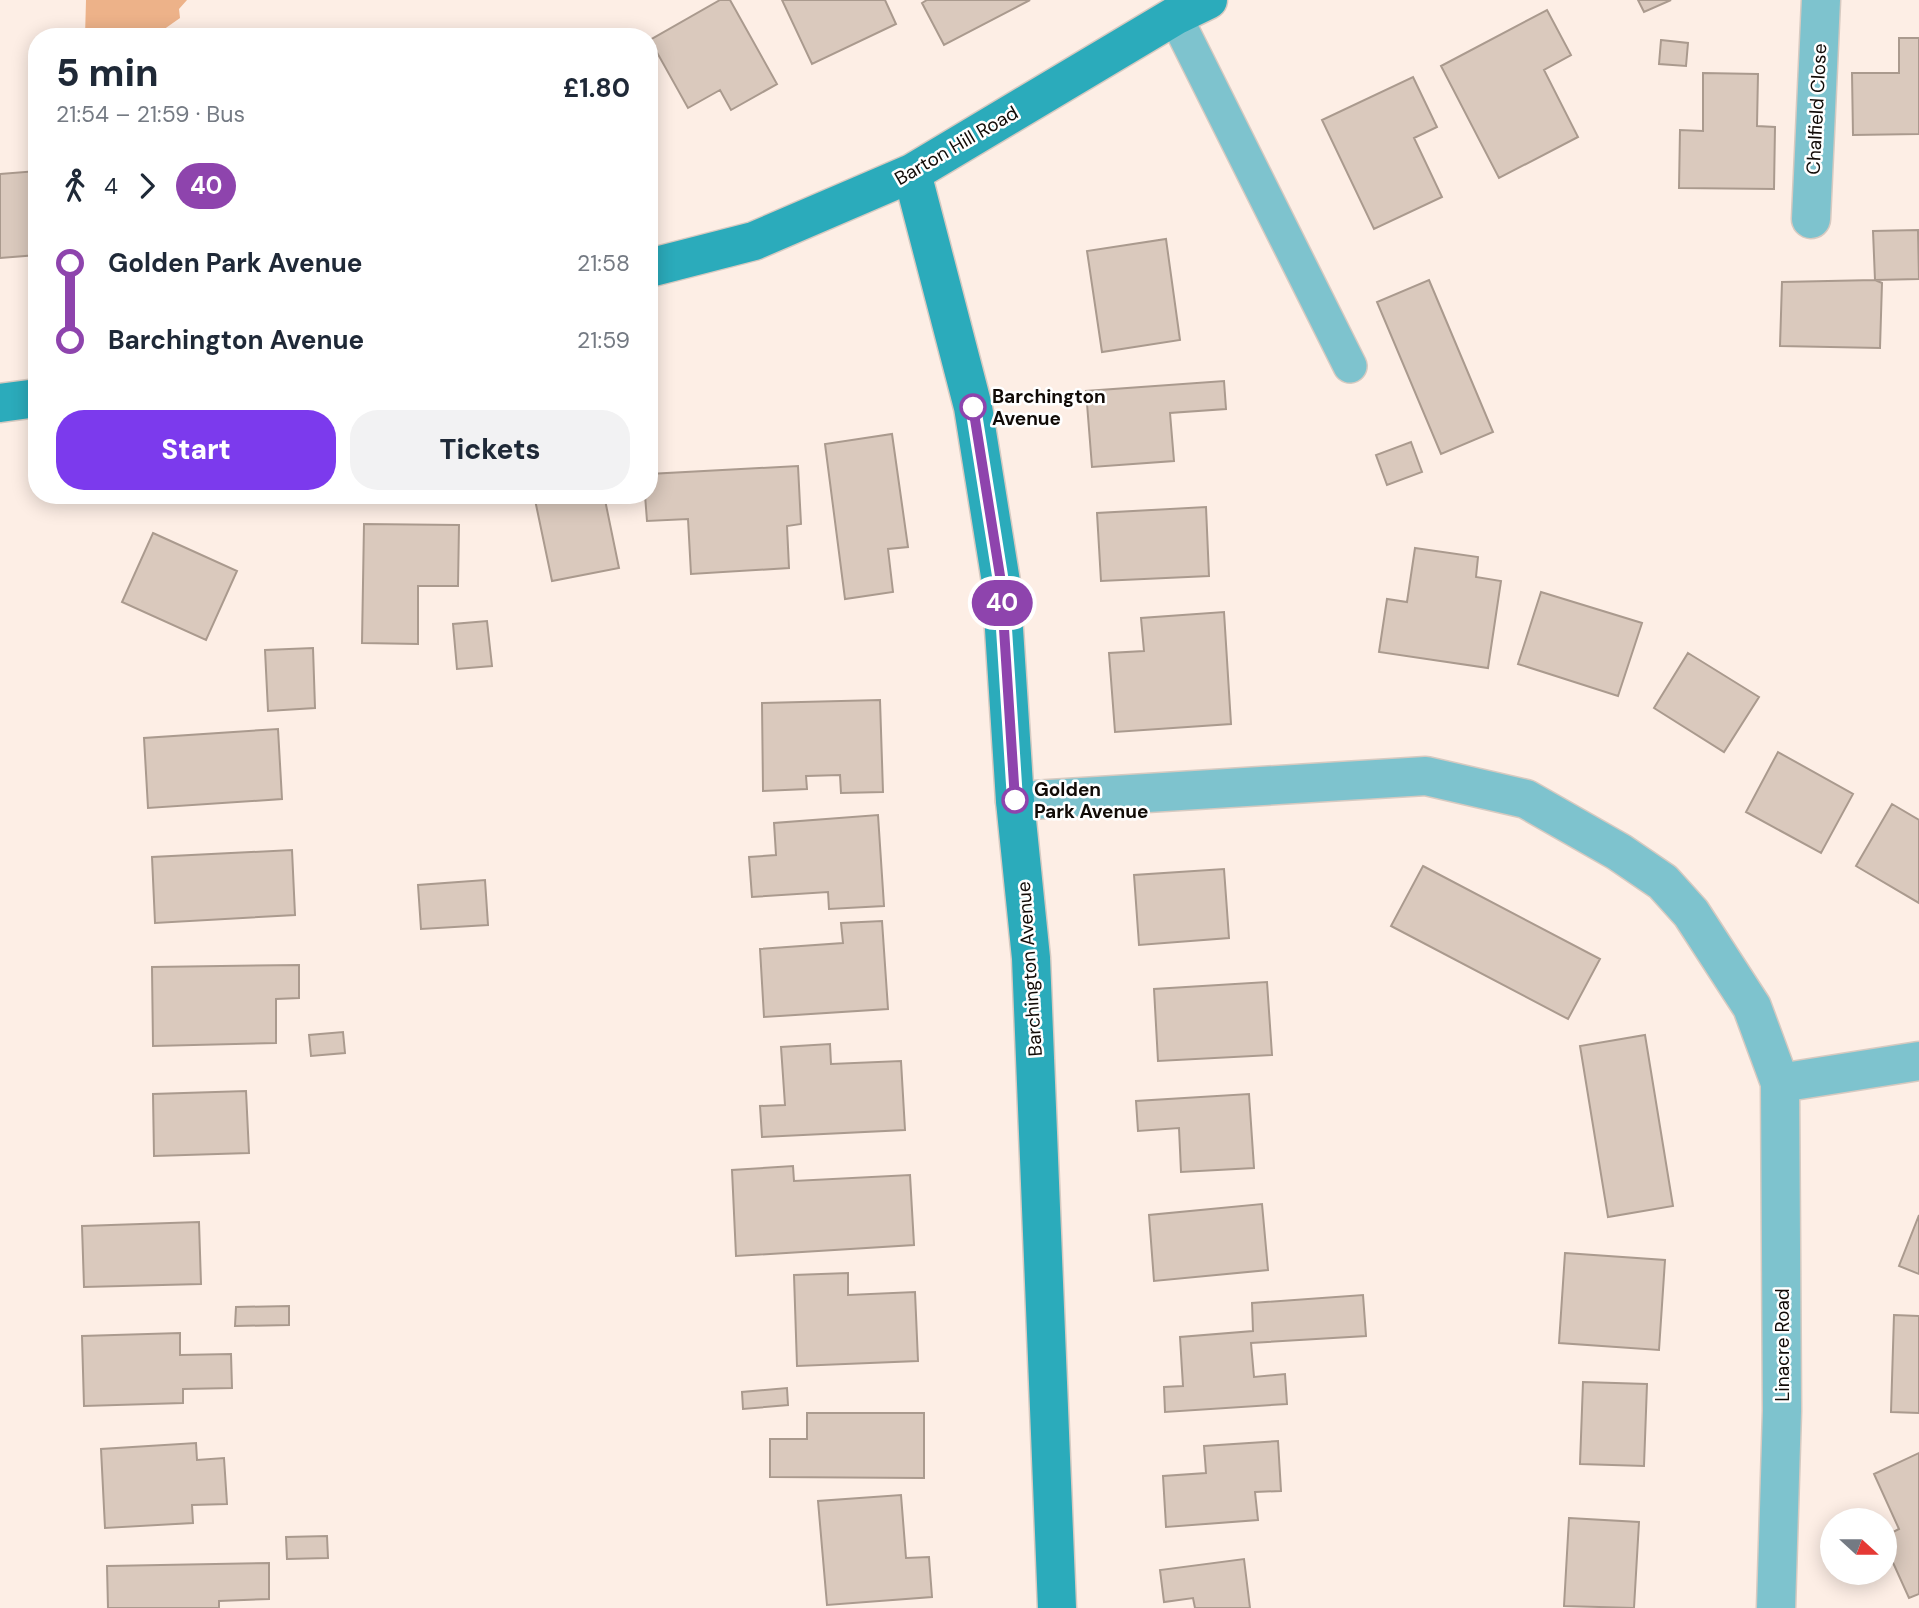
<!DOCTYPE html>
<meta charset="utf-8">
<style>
body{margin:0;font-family:"DM Sans",sans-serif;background:#f2f2f3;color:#1f2937;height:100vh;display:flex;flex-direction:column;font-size:26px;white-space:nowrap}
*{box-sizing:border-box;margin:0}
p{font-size:23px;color:#747a83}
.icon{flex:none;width:38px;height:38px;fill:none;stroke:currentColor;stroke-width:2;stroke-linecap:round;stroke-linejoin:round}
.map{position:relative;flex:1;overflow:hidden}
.sheet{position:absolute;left:28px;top:28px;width:630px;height:476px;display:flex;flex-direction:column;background:#fff;border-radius:28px;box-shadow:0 4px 18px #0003}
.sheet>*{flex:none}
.badge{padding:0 14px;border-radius:23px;font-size:24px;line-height:46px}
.needle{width:46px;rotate:111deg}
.buttons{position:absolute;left:1820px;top:1508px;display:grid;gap:14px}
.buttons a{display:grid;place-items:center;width:77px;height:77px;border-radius:50%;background:#fff;box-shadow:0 4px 18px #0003;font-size:35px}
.map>.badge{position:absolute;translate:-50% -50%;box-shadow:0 0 0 4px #fff}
.legs{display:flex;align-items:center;gap:10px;height:77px;padding:0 28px;font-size:23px}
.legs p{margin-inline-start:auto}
.overview{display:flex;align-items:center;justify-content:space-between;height:119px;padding:0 28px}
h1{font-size:38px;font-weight:800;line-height:52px}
.primary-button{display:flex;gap:14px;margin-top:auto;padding:14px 28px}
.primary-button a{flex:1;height:80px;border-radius:28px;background:#7c3aed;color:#fff;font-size:28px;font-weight:800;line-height:80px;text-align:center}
.primary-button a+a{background:#f2f2f3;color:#1f2937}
ul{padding:0 28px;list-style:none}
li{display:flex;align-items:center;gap:24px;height:77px;font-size:26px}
li i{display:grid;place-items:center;width:10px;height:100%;margin:0 9px;background:currentColor}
li i::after{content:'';width:18px;height:18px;margin:-9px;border:5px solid;border-radius:50%;background:#fff}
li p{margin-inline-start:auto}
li:first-child i{background:linear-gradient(#0000 50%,currentColor 0)}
li:last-child i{background:linear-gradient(currentColor 50%,#0000 0)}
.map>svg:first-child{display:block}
.green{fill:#edb289}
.building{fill:#dac9bd;stroke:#aa9a8e;stroke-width:2}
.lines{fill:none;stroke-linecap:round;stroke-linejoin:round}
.lane-casing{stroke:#d7cac1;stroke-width:36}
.street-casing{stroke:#d7cac1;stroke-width:41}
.secondary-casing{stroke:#d7cac1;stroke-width:41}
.lane{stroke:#7ec3ce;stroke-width:33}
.street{stroke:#7ec3ce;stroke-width:38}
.secondary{stroke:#2babbb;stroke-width:38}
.line-1-casing{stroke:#fff;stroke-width:16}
.line-1{stroke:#8e44ad;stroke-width:10}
.stop-1-dot{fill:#fff;stroke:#8e44ad;stroke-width:3.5}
.labels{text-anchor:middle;stroke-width:5;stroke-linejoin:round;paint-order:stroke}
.street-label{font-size:19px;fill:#110b07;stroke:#fff}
.stop-label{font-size:19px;font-weight:bold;fill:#110b07;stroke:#fff;text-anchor:start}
</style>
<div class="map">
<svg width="1919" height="1608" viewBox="0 0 1919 1608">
<rect width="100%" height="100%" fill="#fdeee5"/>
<path class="green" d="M 86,0 L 187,0 L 179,9 L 180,18 L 153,37 L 85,37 Z"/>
<path class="building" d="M 720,0 L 730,0 L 777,84 L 731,110 L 720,90 L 688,108 L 650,40 Z
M 782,0 L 885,0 L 896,24 L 812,64 Z
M 927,0 L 1030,0 L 944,45 L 922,3 Z
M 1638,0 L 1671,0 L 1644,12 Z
M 1547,10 L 1571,55 L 1544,70 L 1578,137 L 1499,178 L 1441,66 Z
M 1899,38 L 1919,38 L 1919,134 L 1853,135 L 1852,73 L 1899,73 Z
M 1661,40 L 1688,43 L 1686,66 L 1659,64 Z
M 1703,73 L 1758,74 L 1757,126 L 1775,127 L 1774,189 L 1679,188 L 1680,130 L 1703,131 Z
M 1413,77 L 1437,127 L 1414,138 L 1442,197 L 1374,229 L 1322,120 Z
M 37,171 L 37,255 L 0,258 L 0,174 Z
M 1918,230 L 1919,279 L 1875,280 L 1873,231 Z
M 1166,239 L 1180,340 L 1102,352 L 1087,251 Z
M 1429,280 L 1493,432 L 1441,454 L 1377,302 Z
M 1875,280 L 1882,283 L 1880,348 L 1780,346 L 1782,282 Z
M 1224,381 L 1226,409 L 1170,413 L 1174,461 L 1092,467 L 1086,391 Z
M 892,434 L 908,547 L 888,549 L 893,592 L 845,599 L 825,444 Z
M 1411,442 L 1422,472 L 1387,485 L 1376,455 Z
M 798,466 L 801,524 L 787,526 L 789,568 L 691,574 L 688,519 L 647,521 L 645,495 L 649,495 L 649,474 Z
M 534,495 L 604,495 L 619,568 L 552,581 Z
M 1206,507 L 1209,576 L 1101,581 L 1097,513 Z
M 364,524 L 459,525 L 458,586 L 418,586 L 418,644 L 362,643 Z
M 153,533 L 237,571 L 206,640 L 122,602 Z
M 1415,548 L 1478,557 L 1476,577 L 1501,581 L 1488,668 L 1379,652 L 1387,599 L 1407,602 Z
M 1541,592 L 1642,623 L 1618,696 L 1518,664 Z
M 1224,612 L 1231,724 L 1115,732 L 1109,653 L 1144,651 L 1141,618 Z
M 487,621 L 492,666 L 457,669 L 453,624 Z
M 313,648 L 315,708 L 268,711 L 265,650 Z
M 1688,653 L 1759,697 L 1724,752 L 1654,708 Z
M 880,700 L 883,792 L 841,793 L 840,775 L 806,776 L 807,789 L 763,791 L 762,703 Z
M 278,729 L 282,799 L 148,808 L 144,738 Z
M 1778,752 L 1853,794 L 1821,853 L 1746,812 Z
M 1892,804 L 1919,820 L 1919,903 L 1856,866 Z
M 878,815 L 884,906 L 829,909 L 828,892 L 752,897 L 749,857 L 776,855 L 774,823 Z
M 292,850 L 295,915 L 155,923 L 152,857 Z
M 1423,866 L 1600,959 L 1568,1019 L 1391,926 Z
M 1224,869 L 1229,938 L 1139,945 L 1134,875 Z
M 485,880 L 488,925 L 421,929 L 418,885 Z
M 882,921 L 888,1009 L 764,1017 L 760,949 L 843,943 L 841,923 Z
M 299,965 L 299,998 L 276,999 L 276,1043 L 153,1046 L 152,967 Z
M 1267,982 L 1272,1055 L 1158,1061 L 1154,989 Z
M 343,1032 L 345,1053 L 311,1056 L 309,1035 Z
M 1645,1035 L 1673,1206 L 1608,1217 L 1580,1046 Z
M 830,1044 L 831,1064 L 901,1061 L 905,1130 L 762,1137 L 760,1106 L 785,1105 L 781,1047 Z
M 246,1091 L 249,1153 L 154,1156 L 153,1094 Z
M 1249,1094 L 1254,1168 L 1181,1172 L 1179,1128 L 1138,1131 L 1136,1101 Z
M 793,1166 L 794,1181 L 910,1175 L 914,1245 L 736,1256 L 732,1170 Z
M 1262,1204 L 1268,1270 L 1154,1281 L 1149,1215 Z
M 1919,1215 L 1919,1274 L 1899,1266 Z
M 199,1222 L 201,1284 L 84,1287 L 82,1226 Z
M 1565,1253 L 1665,1260 L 1659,1350 L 1559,1343 Z
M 848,1273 L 848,1295 L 915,1292 L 918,1361 L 797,1366 L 794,1275 Z
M 1363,1295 L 1366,1336 L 1251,1343 L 1254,1377 L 1285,1374 L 1287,1404 L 1165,1412 L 1164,1387 L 1183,1386 L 1180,1337 L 1253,1331 L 1252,1303 Z
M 289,1306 L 289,1325 L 235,1326 L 236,1307 Z
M 1894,1315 L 1919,1316 L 1919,1413 L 1891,1412 Z
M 180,1333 L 180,1355 L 231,1354 L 232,1388 L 183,1389 L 183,1403 L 84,1406 L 82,1336 Z
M 1583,1382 L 1647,1384 L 1644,1466 L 1580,1464 Z
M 787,1388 L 788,1405 L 743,1409 L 742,1392 Z
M 807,1413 L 924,1413 L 924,1478 L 770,1477 L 770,1439 L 807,1439 Z
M 1278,1441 L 1281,1491 L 1255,1492 L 1258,1520 L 1166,1527 L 1163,1476 L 1206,1473 L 1204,1446 Z
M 196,1443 L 197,1460 L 224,1458 L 227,1504 L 192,1505 L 193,1523 L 105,1528 L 101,1449 Z
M 1919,1453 L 1919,1594 L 1909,1598 L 1885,1545 L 1885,1536 L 1899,1529 L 1874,1474 Z
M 901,1495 L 906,1558 L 929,1557 L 932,1597 L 827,1605 L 818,1501 Z
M 1569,1518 L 1639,1522 L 1634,1608 L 1564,1606 Z
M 327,1536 L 328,1558 L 287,1559 L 286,1537 Z
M 1244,1559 L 1250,1608 L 1195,1608 L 1193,1598 L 1164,1602 L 1160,1570 Z
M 269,1563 L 269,1599 L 219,1601 L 219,1608 L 108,1608 L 107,1566 Z"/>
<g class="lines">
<defs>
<path id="lane" d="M 1175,16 L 1350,366"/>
<path id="street" d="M 1811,219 L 1821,0
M 1015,801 L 1426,776 L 1526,799 L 1619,852 L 1663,882 L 1691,913 L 1752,1007 L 1780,1083 L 1919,1061
M 1776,1608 L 1782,1411 L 1780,1083"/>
<path id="secondary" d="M 912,173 L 973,407 L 1001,582 L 1015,801 L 1031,958 L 1057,1608
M 649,268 L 754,241 L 912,173 L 1175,16 L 1208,0
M 0,403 L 37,398"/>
</defs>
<use href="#lane" class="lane-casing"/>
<use href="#street" class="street-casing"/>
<use href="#secondary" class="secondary-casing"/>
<use href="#lane" class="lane"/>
<use href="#street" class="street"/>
<use href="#secondary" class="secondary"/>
</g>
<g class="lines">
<defs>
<path id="line-1" d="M 973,407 L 1001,582 L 1015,800"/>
</defs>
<use href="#line-1" class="line-1-casing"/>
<use href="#line-1" class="line-1"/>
</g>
<g class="stop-1-dot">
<circle cx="973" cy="407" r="12"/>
<circle cx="1015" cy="800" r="12"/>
</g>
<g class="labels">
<g class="street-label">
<text transform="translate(1816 109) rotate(-87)" y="7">Chalfield Close</text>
<text transform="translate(956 145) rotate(-30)" y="7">Barton Hill Road</text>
<text transform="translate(1029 969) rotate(-94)" y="7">Barchington Avenue</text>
<text transform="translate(1782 1345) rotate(-90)" y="7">Linacre Road</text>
</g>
<g class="stop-label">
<text x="992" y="403">Barchington<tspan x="992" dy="22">Avenue</tspan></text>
<text x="1034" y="796">Golden<tspan x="1034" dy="22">Park Avenue</tspan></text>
</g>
</g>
</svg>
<div class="buttons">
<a><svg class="needle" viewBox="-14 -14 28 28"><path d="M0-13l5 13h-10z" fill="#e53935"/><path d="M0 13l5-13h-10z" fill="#747a83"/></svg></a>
</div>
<b class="badge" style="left:1002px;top:603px;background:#8e44ad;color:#fff">40</b>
<section class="sheet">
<div class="overview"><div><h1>5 min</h1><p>21:54 – 21:59 · Bus</p></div><b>£1.80</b></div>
<div class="legs"><svg class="icon" aria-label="walk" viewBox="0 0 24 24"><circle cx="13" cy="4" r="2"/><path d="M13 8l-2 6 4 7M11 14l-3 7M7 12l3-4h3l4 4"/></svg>4<svg class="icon" aria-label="forward" viewBox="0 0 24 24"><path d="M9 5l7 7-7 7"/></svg><b class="badge" style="background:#8e44ad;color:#fff">40</b></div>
<ul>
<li><i style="color:#8e44ad"></i><b>Golden Park Avenue</b><p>21:58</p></li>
<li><i style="color:#8e44ad"></i><b>Barchington Avenue</b><p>21:59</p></li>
</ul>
<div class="primary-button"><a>Start</a><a>Tickets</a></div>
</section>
</div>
